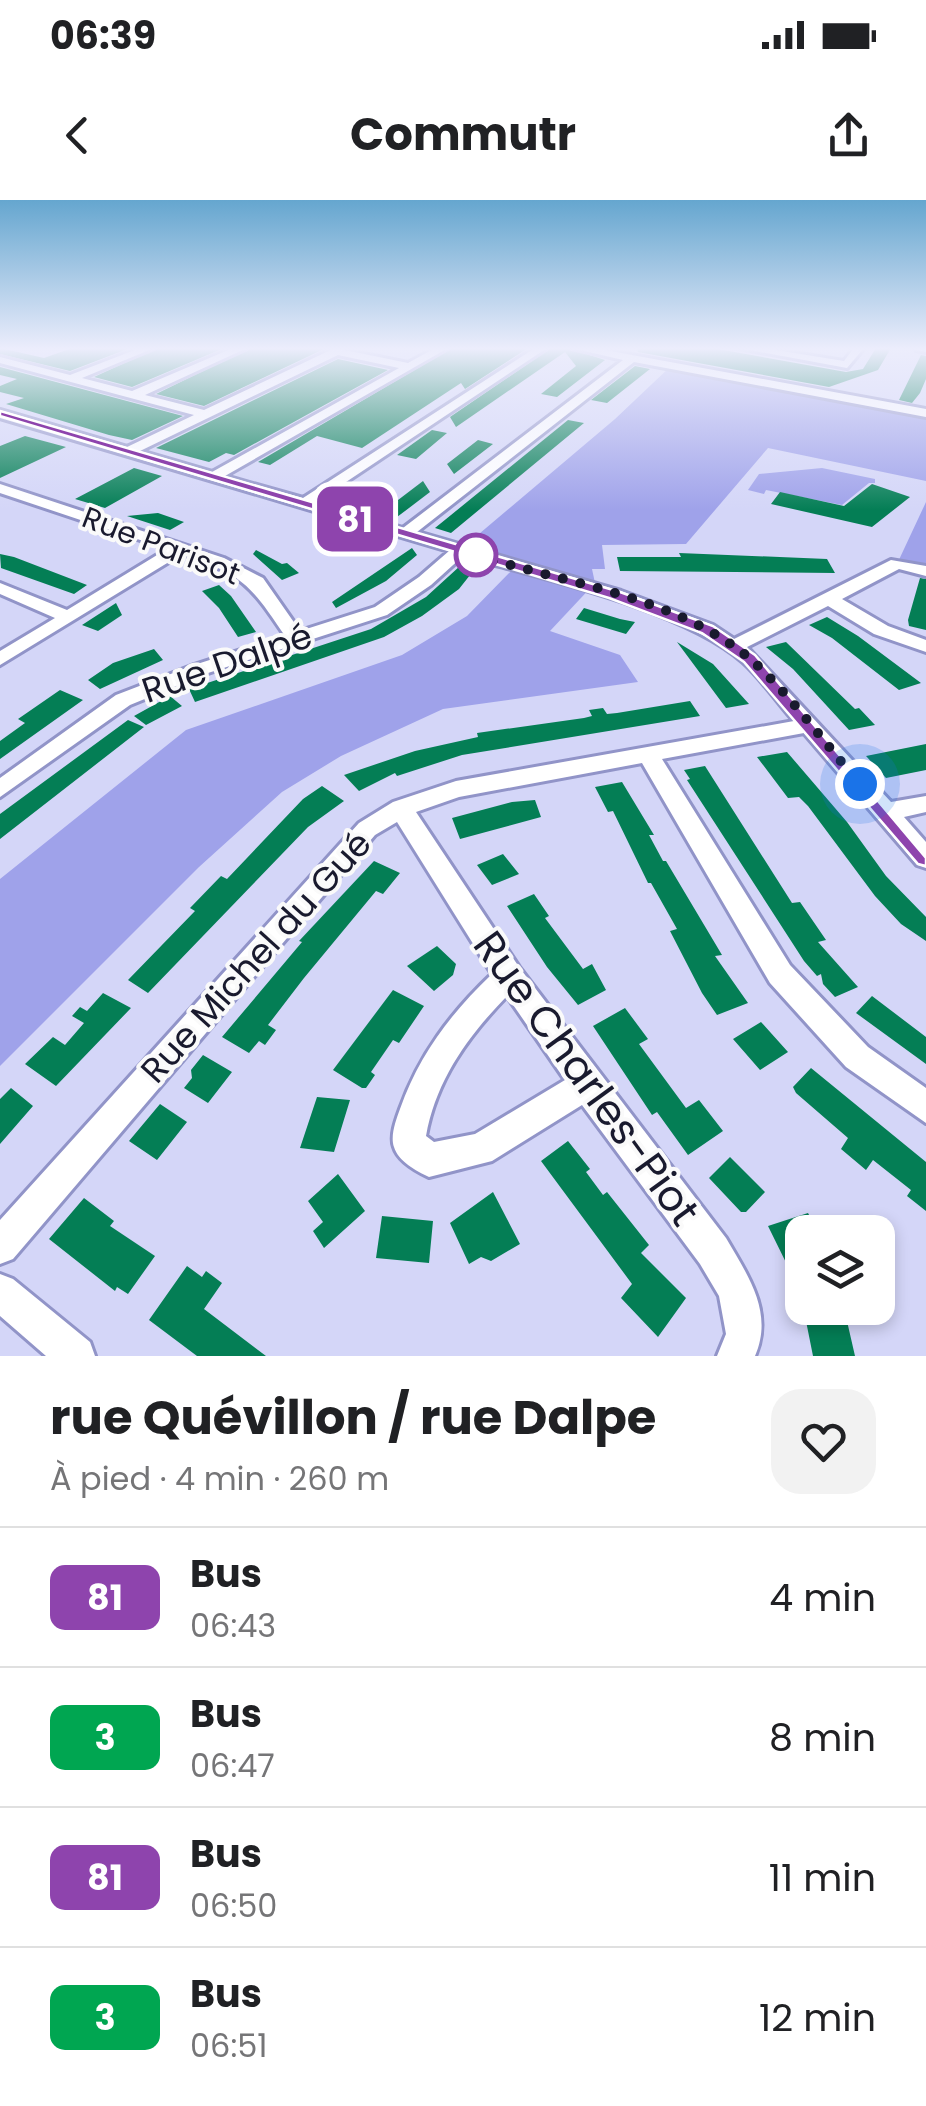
<!DOCTYPE html>
<html lang="fr">
<meta charset="utf-8">
<style>
body{margin:0;font-family:Poppins,sans-serif;background:#f2f2f2;color:#202124;height:100vh;display:flex;flex-direction:column;font-size:38px;white-space:nowrap}
*{box-sizing:border-box;margin:0}
p{font-size:32px;color:#757577}
.icon{flex:none;width:55px;height:55px;fill:none;stroke:currentColor;stroke-width:2;stroke-linecap:round;stroke-linejoin:round}
.map{position:relative;height:1156px;overflow:hidden}
.panel{display:flex;flex-direction:column;background:#fff;flex:1}
.panel>*{flex:none}
.badge{padding:0 20px;border-radius:15px;font-size:35px;line-height:65px}
.tools{position:absolute;left:785px;top:1015px;display:grid;gap:20px}
.tools a{display:grid;place-items:center;width:110px;height:110px;border-radius:20px;background:#fff;box-shadow:0 5px 15px #0003;font-size:50px}
.you{position:absolute;width:50px;height:50px;margin:-25px;border:8px solid #fff;border-radius:50%;background:#1a73e8;box-shadow:0 0 0 15px #1a73e833}
.map>.badge{position:absolute;translate:-50% -50%;box-shadow:0 0 0 5px #fff}
.round{display:grid;place-items:center;flex:none;width:105px;height:105px;border-radius:30px;background:#f2f2f2}
.headline{display:flex;align-items:center;justify-content:space-between;height:170px;padding:0 50px}
h1{font-size:48px;font-weight:700;line-height:75px}
ul{padding:0;list-style:none}
li{display:flex;align-items:center;gap:30px;height:140px;padding:0 50px;border-top:2px solid #e0e0e0}
li div{flex:1}
li b{display:block;font-size:38px}
li em{font-style:normal}
li .badge{min-width:110px;font-weight:700;text-align:center}
.status{display:flex;justify-content:space-between;align-items:center;height:70px;padding:0 50px;background:#fff;direction:ltr}
.status svg{height:28px;fill:currentColor}
header{display:flex;justify-content:space-between;align-items:center;height:130px;padding:0 50px;background:#fff;font-size:45px;font-weight:700}
.map>svg:first-child{display:block}
.green{fill:#9fa2ea}
.building{fill:#047e55}
.lines{fill:none;stroke-linecap:round;stroke-linejoin:round}
.minor-casing{stroke:#9194c8;stroke-width:6}
.minor{fill:#fff;fill-rule:evenodd}
.line{fill:#8e44ad;stroke:#fff;stroke-width:2.5}
.walk{stroke:#191a2e;stroke-width:10;stroke-dasharray:0 18}
.stop-dot{fill:#fff;stroke:#8e44ad;stroke-width:5}
.labels{text-anchor:middle;stroke-width:8;stroke-linejoin:round;paint-order:stroke}
.far-street-label{font-size:30px;fill:#191a2e;stroke:#fafafa}
.street-label{font-size:35px;fill:#191a2e;stroke:#fafafa}
.near-street-label{font-size:42px;fill:#191a2e;stroke:#fafafa}
</style>
<div class="status"><b>06:39</b><svg viewBox="0 0 49 12"><path d="M0 12V9h3v3zM5 12V6h3v6zM10 12V3h3v9zM15 12V0h3v12zM26 1h20v11H26zM47 4h2v5h-2z"/></svg></div>
<header><svg class="icon" aria-label="back" viewBox="0 0 24 24"><path d="M15 5l-7 7 7 7"/></svg>Commutr<svg class="icon" aria-label="share" viewBox="0 0 24 24"><path d="M12 15V3M7 8l5-5 5 5M5 13v7h14v-7"/></svg></header>
<div class="map">
<svg width="926" height="1156" viewBox="0 0 926 1156">
<rect width="100%" height="100%" fill="#d4d6f8"/>
<path class="green" d="M 671,166 L 926,213 L 926,281 L 768,248 L 686,344 L 602,345 L 605,369 L 592,369 L 595,383 L 550,431 L 620,455 L 638,482 L 443,509 L 341,556 L 282,592 L 199,667 L 0,866 L 0,679 L 186,530 L 402,455 L 467,416 L 515,367 L 460,350 L 615,219 Z
M 822,268 L 875,279 L 875,283 L 869,283 L 842,305 L 766,290 L 764,294 L 748,290 L 759,274 Z
M 926,302 L 926,371 L 897,364 Z"/>
<path class="building" d="M 0,148 L 44,158 L 72,148 L 130,148 L 70,171 L 0,154 Z
M 157,148 L 224,148 L 132,187 L 94,177 Z
M 250,148 L 326,148 L 204,206 L 156,194 Z
M 452,148 L 528,148 L 465,189 L 461,183 L 362,248 L 317,236 L 270,265 L 258,262 Z
M 551,148 L 568,148 L 605,160 L 557,197 L 541,194 L 576,166 L 565,152 L 456,227 L 450,217 Z
M 637,148 L 712,148 L 846,172 L 863,169 L 876,148 L 891,148 L 878,170 L 829,187 L 638,152 Z
M 921,155 L 926,156 L 926,179 L 920,193 L 912,203 L 899,200 Z
M 338,159 L 388,170 L 234,255 L 226,253 L 209,262 L 156,248 Z
M 635,166 L 650,169 L 607,203 L 591,200 Z
M 0,167 L 183,216 L 132,240 L 109,235 L 6,204 L 24,198 L 0,192 L 0,186 L 17,179 L 0,175 Z
M 568,220 L 584,223 L 451,333 L 435,328 Z
M 432,230 L 447,233 L 416,259 L 397,255 Z
M 25,236 L 66,247 L 0,278 L 0,246 Z
M 478,240 L 493,244 L 454,274 L 447,264 Z
M 134,268 L 162,276 L 105,308 L 75,299 Z
M 423,281 L 430,292 L 409,308 L 397,317 L 381,313 Z
M 872,284 L 910,297 L 872,327 L 771,304 L 780,292 L 844,306 Z
M 158,313 L 184,322 L 170,330 L 127,316 Z
M 412,348 L 417,355 L 386,381 L 336,408 L 332,402 Z
M 256,350 L 282,364 L 287,363 L 299,373 L 282,380 L 253,354 Z
M 679,353 L 827,359 L 835,373 L 620,371 L 617,357 L 681,357 Z
M 0,354 L 14,357 L 87,385 L 74,394 L 1,368 Z
M 460,366 L 474,370 L 459,389 L 422,416 L 384,437 L 195,502 L 189,489 L 371,429 L 426,397 Z
M 920,378 L 926,379 L 926,430 L 909,426 L 908,420 Z
M 219,385 L 231,396 L 256,432 L 238,437 L 219,408 L 202,391 Z
M 116,403 L 122,415 L 98,431 L 82,425 Z
M 584,408 L 620,419 L 635,422 L 626,434 L 576,419 Z
M 827,417 L 858,436 L 921,483 L 899,490 L 832,438 L 809,425 Z
M 677,442 L 713,464 L 749,504 L 726,508 Z
M 786,442 L 855,509 L 859,508 L 875,525 L 849,530 L 793,469 L 766,447 Z
M 154,449 L 163,460 L 100,489 L 88,480 L 113,463 Z
M 60,490 L 83,500 L 0,559 L 0,541 L 25,523 L 18,519 Z
M 170,496 L 182,506 L 146,525 L 134,516 Z
M 690,501 L 700,516 L 462,555 L 397,576 L 395,573 L 359,591 L 344,575 L 415,551 L 478,537 L 477,533 L 584,518 L 592,516 L 589,510 L 603,508 L 607,514 L 617,513 Z
M 128,520 L 144,527 L 0,639 L 0,614 Z
M 926,544 L 926,570 L 886,578 L 866,556 Z
M 787,552 L 847,622 L 886,676 L 926,717 L 926,741 L 901,724 L 875,696 L 808,606 L 799,597 L 788,598 L 757,557 Z
M 705,566 L 792,703 L 800,702 L 826,740 L 818,742 L 858,787 L 835,797 L 823,784 L 821,774 L 817,776 L 804,761 L 687,580 L 690,579 L 684,570 Z
M 622,582 L 654,635 L 649,635 L 663,661 L 666,661 L 722,755 L 715,756 L 748,803 L 717,815 L 702,793 L 670,731 L 677,729 L 651,683 L 648,683 L 613,611 L 608,612 L 595,587 Z
M 322,586 L 344,601 L 308,627 L 148,793 L 128,780 L 195,711 L 190,708 L 221,676 L 227,679 L 303,599 Z
M 535,600 L 541,617 L 460,639 L 452,618 L 512,602 Z
M 503,654 L 519,674 L 492,685 L 477,665 Z
M 374,661 L 400,673 L 383,694 L 376,691 L 304,778 L 268,825 L 276,830 L 265,845 L 259,841 L 249,853 L 222,837 L 302,742 L 299,741 Z
M 534,694 L 549,716 L 545,718 L 583,769 L 592,764 L 606,790 L 578,805 L 547,767 L 507,706 Z
M 437,746 L 456,764 L 453,775 L 434,791 L 407,766 Z
M 393,790 L 424,806 L 399,843 L 393,840 L 371,872 L 375,875 L 366,888 L 362,888 L 333,870 Z
M 103,793 L 131,808 L 56,886 L 25,864 L 53,837 L 65,845 L 84,823 L 72,816 L 80,807 L 87,811 Z
M 872,796 L 926,837 L 926,864 L 856,813 Z
M 625,808 L 648,839 L 639,844 L 686,908 L 699,900 L 723,931 L 688,955 L 657,912 L 652,915 L 593,826 Z
M 761,822 L 788,852 L 760,870 L 733,839 Z
M 203,855 L 232,872 L 208,903 L 184,888 L 192,878 L 191,870 Z
M 811,868 L 926,962 L 926,1011 L 907,996 L 911,990 L 873,960 L 866,970 L 841,949 L 848,938 L 796,893 L 793,887 Z
M 11,888 L 33,906 L 0,944 L 0,899 Z
M 317,897 L 350,900 L 334,952 L 300,948 Z
M 160,904 L 187,922 L 157,960 L 129,941 Z
M 568,941 L 590,969 L 586,972 L 603,995 L 607,992 L 649,1045 L 641,1053 L 686,1098 L 658,1137 L 621,1098 L 632,1084 L 541,961 Z
M 730,957 L 765,992 L 746,1012 L 741,1012 L 709,978 Z
M 338,974 L 365,1011 L 324,1048 L 313,1031 L 323,1022 L 308,1001 Z
M 493,992 L 520,1044 L 491,1061 L 481,1057 L 469,1064 L 450,1023 Z
M 84,998 L 114,1021 L 110,1026 L 155,1056 L 128,1094 L 117,1087 L 115,1091 L 49,1039 Z
M 808,1013 L 818,1032 L 802,1032 L 802,1095 L 768,1026 Z
M 382,1016 L 433,1021 L 429,1063 L 376,1058 Z
M 187,1066 L 202,1077 L 206,1071 L 222,1083 L 204,1109 L 266,1156 L 197,1156 L 149,1120 Z
M 809,1108 L 844,1108 L 855,1156 L 813,1156 L 805,1116 L 813,1117 Z"/>
<g class="lines">
<defs>
<path id="minor" d="M 140,148 L 154,148 L 82,178 L 132,191 L 233,148 L 247,148 L 145,195 L 204,210 L 335,148 L 408,163 L 435,148 L 448,148 L 225,276 L 303,298 L 535,148 L 547,148 L 316,302 L 403,328 L 623,160 L 572,148 L 594,148 L 926,209 L 926,217 L 634,162 L 417,332 L 621,391 L 713,425 L 734,439 L 891,360 L 926,366 L 926,376 L 899,369 L 842,399 L 888,426 L 926,440 L 926,452 L 874,434 L 828,406 L 747,447 L 891,602 L 926,596 L 926,612 L 904,617 L 926,642 L 926,668 L 917,665 L 804,533 L 662,559 L 790,765 L 868,847 L 926,888 L 926,923 L 846,867 L 770,783 L 642,563 L 459,597 L 416,612 L 519,767 L 726,1038 C 748,1076 774,1112 755,1156 L 717,1156 L 726,1134 L 719,1096 L 700,1064 L 582,905 L 492,961 L 429,977 C 416,971 398,961 394,947 C 390,936 396,920 400,909 C 419,855 451,813 492,774 L 397,622 L 375,635 L 13,1059 L 0,1064 L 0,1020 L 359,623 L 393,602 L 456,581 L 794,521 C 777,502 762,479 743,462 C 685,410 541,378 463,356 L 431,385 L 387,415 L 208,473 L 130,505 L 0,597 L 0,578 L 116,495 L 194,465 L 285,436 C 250,384 243,375 182,354 L 0,465 L 0,451 L 55,418 L 0,394 L 0,383 L 67,410 L 167,349 L 0,293 L 0,284 L 224,358 L 263,378 L 300,431 L 375,407 L 419,377 L 449,351 L 0,218 L 0,210 L 127,247 L 194,215 L 0,163 L 0,157 L 70,175 ZM 338,155 L 399,168 L 212,272 L 140,251 ZM 507,796 L 565,880 L 475,934 L 434,942 L 426,936 C 436,880 468,836 507,796 Z
M 739,148 L 763,148 L 844,161 L 854,148 L 864,148 L 847,168 Z
M 915,148 L 926,148 L 926,152 L 916,150 Z
M 0,1074 L 13,1079 L 90,1142 L 95,1156 L 46,1156 L 0,1116 Z"/>
</defs>
<use href="#minor" class="minor-casing"/>
<use href="#minor" class="minor"/>
</g>
<linearGradient id="sky" x2="0" y2="1"><stop stop-color="#65a6cf"/><stop offset="0.48" stop-color="#ecedfc"/><stop offset="1" stop-color="#ecedfc" stop-opacity="0"/></linearGradient>
<rect width="926" height="310" fill="url(#sky)"/>
<path class="line" d="M 0,211 L 620,392 L 713,426 L 755,455 L 926,658 L 926,666 L 918,664 L 744,462 L 702,433 L 609,398 L 0,216 Z"/>
<g class="lines">
<path class="walk" d="M 476,355 C 565,383 673,396 748,457 C 784,487 827,546 860,584"/>
</g>
<circle class="stop-dot" cx="476" cy="355" r="20"/>
<g class="labels">
<g class="far-street-label">
<text transform="translate(161 346) rotate(21)" y="10">Rue Parisot</text>
</g>
<g class="street-label">
<text transform="translate(227 463) rotate(-19)" y="12">Rue Dalpé</text>
<text transform="translate(256 757) rotate(-48)" y="12">Rue Michel du Gué</text>
</g>
<g class="near-street-label">
<text transform="translate(587 878) rotate(54)" y="15">Rue Charles-Piot</text>
</g>
</g>
</svg>
<div class="tools">
<a><svg class="icon" aria-label="layers" viewBox="0 0 24 24"><path d="M12 4l9 5-9 5-9-5zM3 14l9 5 9-5"/></svg></a>
</div>
<div class="you" style="left:860px;top:584px"></div>
<b class="badge" style="left:355px;top:319px;background:#8e44ad;color:#fff">81</b>
</div>
<section class="panel">
<div class="headline"><div><h1>rue Quévillon / rue Dalpe</h1><p>À pied · 4 min · 260 m</p></div><a class="round"><svg class="icon" aria-label="heart" viewBox="0 0 24 24"><path d="M12 20l-8-8c-3-5 5-10 8-4 3-6 11-1 8 4z"/></svg></a></div>
<ul>
<li><span class="badge" style="background:#8e44ad;color:#fff">81</span><div><b>Bus</b><p>06:43</p></div><em>4 min</em></li>
<li><span class="badge" style="background:#00a651;color:#fff">3</span><div><b>Bus</b><p>06:47</p></div><em>8 min</em></li>
<li><span class="badge" style="background:#8e44ad;color:#fff">81</span><div><b>Bus</b><p>06:50</p></div><em>11 min</em></li>
<li><span class="badge" style="background:#00a651;color:#fff">3</span><div><b>Bus</b><p>06:51</p></div><em>12 min</em></li>
</ul>
</section>
